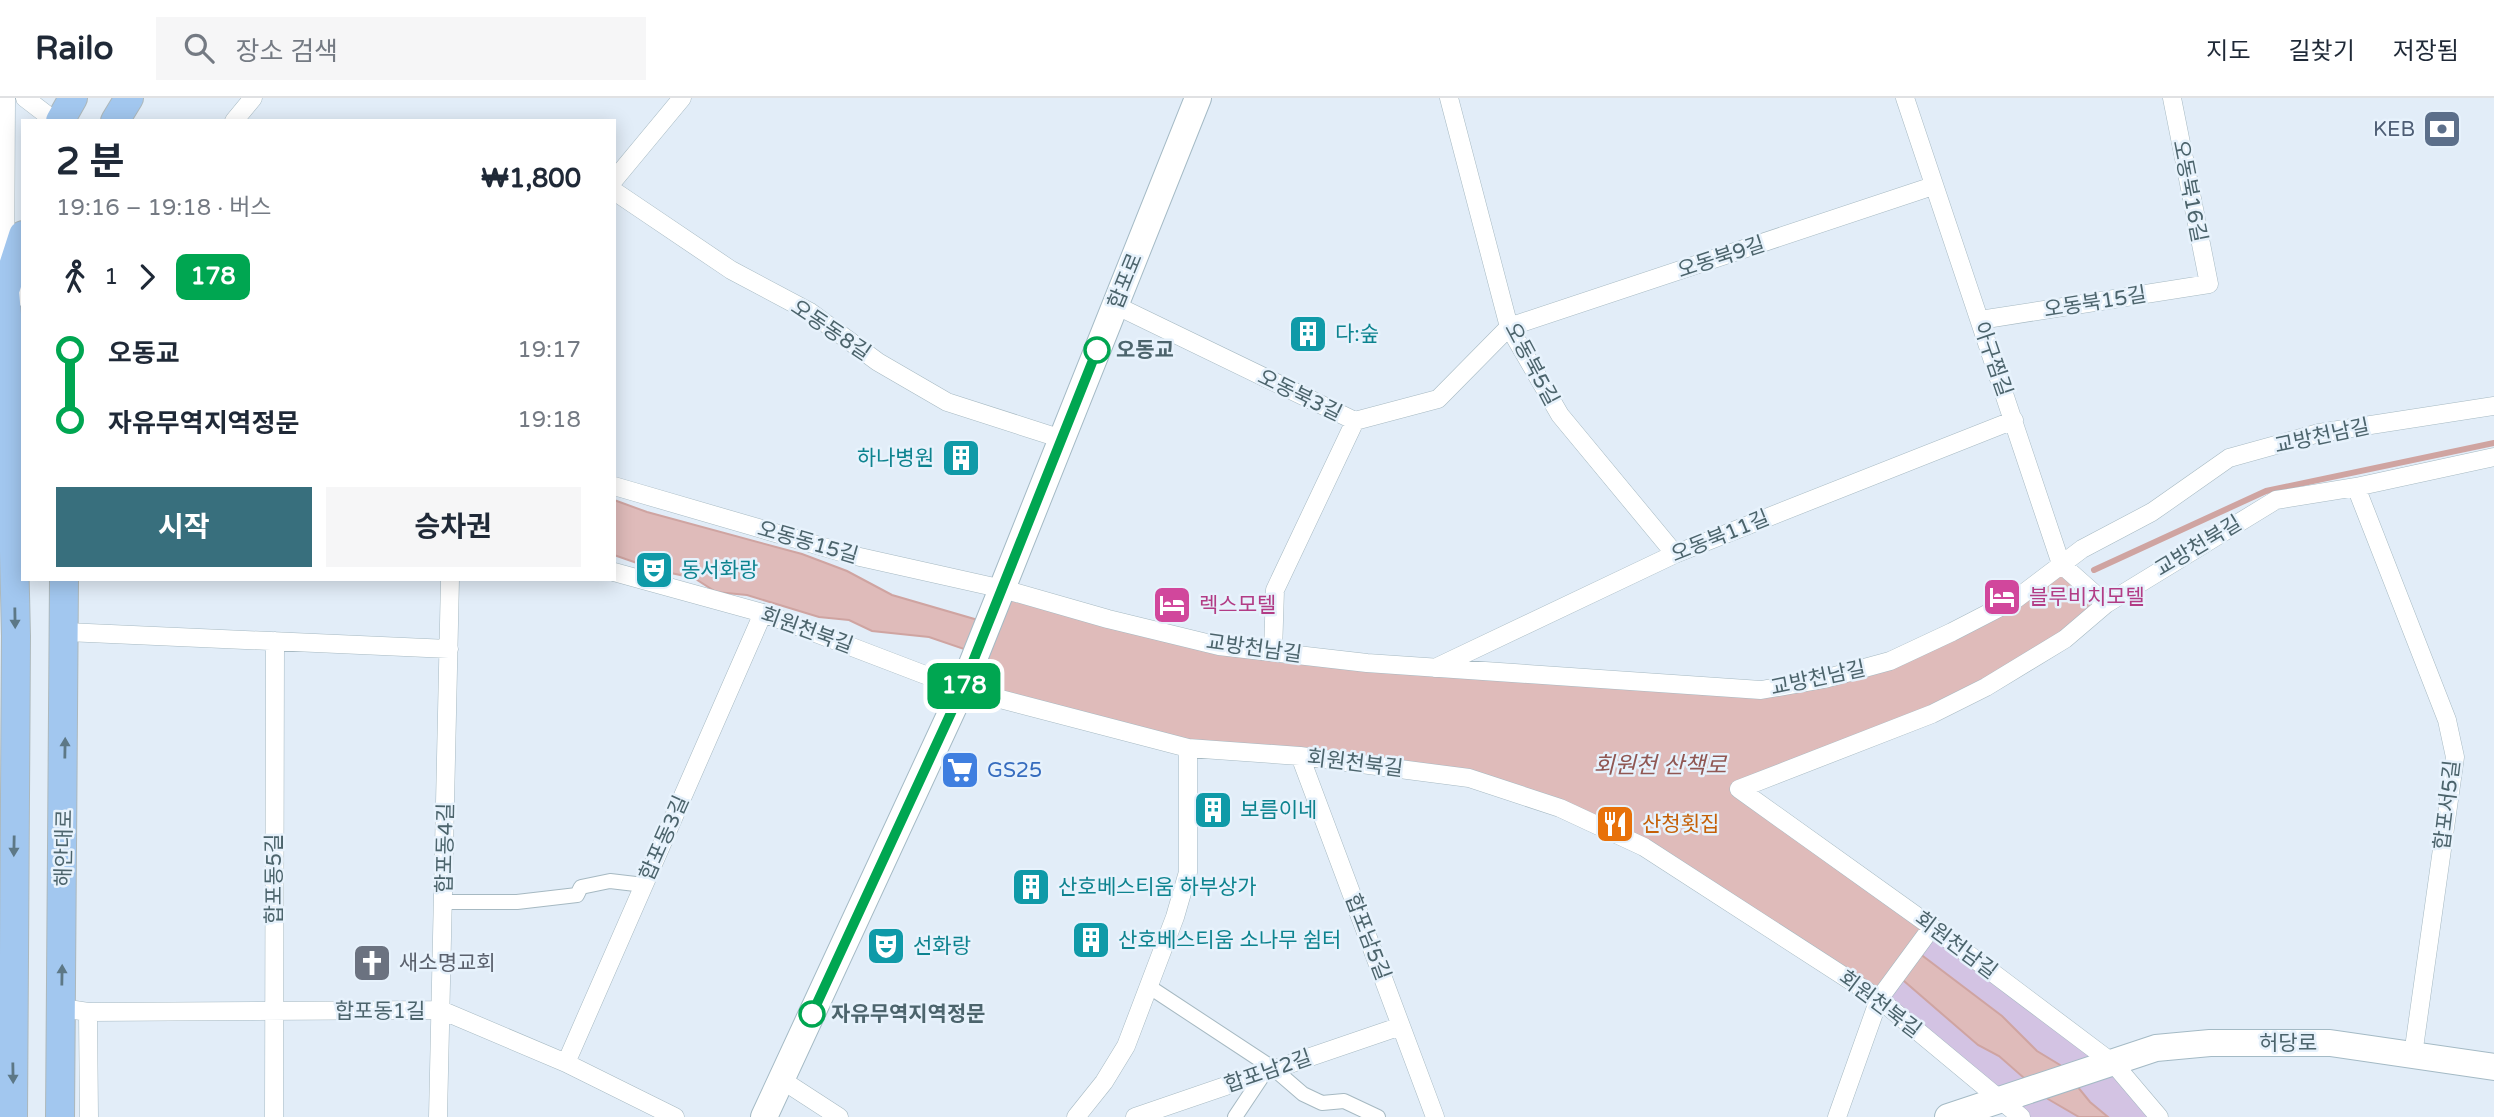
<!DOCTYPE html>
<html lang="ko">
<meta charset="utf-8">
<style>
body{margin:0;font-family:"Varela Round","Noto Sans KR",sans-serif;background:#f6f6f7;color:#1f2937;height:100vh;display:flex;flex-direction:column;font-size:26px;white-space:nowrap}
*{box-sizing:border-box;margin:0}
p{font-size:23px;color:#747a83}
.icon{flex:none;width:38px;height:38px;fill:none;stroke:currentColor;stroke-width:2;stroke-linecap:round;stroke-linejoin:round}
.map{position:relative;flex:1;overflow:hidden}
.drawer{position:absolute;left:21px;top:21px;width:595px;height:462px;display:flex;flex-direction:column;background:#fff;border-radius:0px;box-shadow:0 4px 18px #0003}
.drawer>*{flex:none}
.badge{padding:0 14px;border-radius:10px;font-size:24px;line-height:46px}
.map>.badge{position:absolute;translate:-50% -50%;box-shadow:0 0 0 4px #fff}
.legs{display:flex;align-items:center;gap:10px;height:77px;padding:0 35px;font-size:23px}
.legs p{margin-inline-start:auto}
.overview{display:flex;align-items:center;justify-content:space-between;height:119px;padding:0 35px}
h1{font-size:38px;font-weight:700;line-height:52px}
.primary-button{display:flex;gap:14px;margin-top:auto;padding:14px 35px}
.primary-button a{flex:1;height:80px;border-radius:0px;background:#386f7d;color:#fff;font-size:28px;font-weight:700;line-height:80px;text-align:center}
.primary-button a+a{background:#f6f6f7;color:#1f2937}
ul{padding:0 35px;list-style:none}
li{display:flex;align-items:center;gap:24px;height:70px;font-size:26px}
li i{display:grid;place-items:center;width:10px;height:100%;margin:0 9px;background:currentColor}
li i::after{content:'';width:18px;height:18px;margin:-9px;border:5px solid;border-radius:50%;background:#fff}
li p{margin-inline-start:auto}
li:first-child i{background:linear-gradient(#0000 50%,currentColor 0)}
li:last-child i{background:linear-gradient(currentColor 50%,#0000 0)}
header{display:flex;align-items:center;gap:42px;box-sizing:border-box;height:98px;padding:0 35px;background:#fff;border-bottom:2px solid #e0e1e3}
header strong{font-size:33px}
nav{display:flex;gap:38px;margin-inline-start:auto;font-size:24px}
.search{width:490px;height:63px;background:#f6f6f7;display:flex;align-items:center;gap:18px;box-sizing:border-box;padding:0 24px;border-radius:0px;color:#747a83;font-size:26px}
.map>svg:first-child{display:block}
.green{fill:#d3c3e3}
.water{fill:#dfbbba;stroke:#cfa4a1;stroke-width:2}
.lines{fill:none;stroke-linecap:round;stroke-linejoin:round}
.stream{stroke:#cfa4a1;stroke-width:6}
.pedestrian-casing{stroke:#a6b9c2;stroke-width:16}
.minor-casing{stroke:#a6b9c2;stroke-width:19}
.secondary-casing{stroke:#a4bac5;stroke-width:28}
.primary-casing{stroke:#adb8bb;stroke-width:30}
.pedestrian{stroke:#fff;stroke-width:14}
.minor{stroke:#fff;stroke-width:18}
.secondary{stroke:#fff;stroke-width:26}
.primary{stroke:#a2c7ef;stroke-width:28}
.oneway{fill:#5d7886}
.line-1-casing{stroke:#fff;stroke-width:16}
.line-1{stroke:#00a651;stroke-width:10}
.stop-1-dot{fill:#fff;stroke:#00a651;stroke-width:3.5}
.labels{text-anchor:middle;stroke-width:5;stroke-linejoin:round;paint-order:stroke}
.service-label{font-size:21px;fill:#4e5e75;stroke:#e7f2fc;text-anchor:end}
.street-label{font-size:21px;fill:#4c646c;stroke:#e7f2fc}
.culture-label{font-size:21px;fill:#0d838f;stroke:#e7f2fc;text-anchor:start}
.stop-label{font-size:21px;font-weight:bold;fill:#4c646c;stroke:#e7f2fc;text-anchor:start}
.hotel-label{font-size:21px;fill:#b23c85;stroke:#e7f2fc;text-anchor:start}
.shop-label{font-size:21px;fill:#366cbe;stroke:#e7f2fc;text-anchor:start}
.food-label{font-size:21px;fill:#c56008;stroke:#e7f2fc;text-anchor:start}
.worship-label{font-size:21px;fill:#5b616d;stroke:#e7f2fc;text-anchor:start}
.water-label{font-size:23px;font-style:italic;fill:#905753;stroke:#e7f2fc}
</style>
<header>
<strong>Railo</strong>
<div class="search"><svg class="icon" aria-label="search" viewBox="0 0 24 24"><circle cx="10" cy="10" r="6"/><path d="M15 15l6 6"/></svg>장소 검색</div>
<nav><a>지도</a><a>길찾기</a><a>저장됨</a></nav>
</header>
<div class="map">
<svg width="2494" height="1019" viewBox="0 0 2494 1019">
<rect width="100%" height="100%" fill="#e2edf8"/>
<path class="green" d="M 1932,829 L 2114,966 L 2159,1019 L 2021,1019 L 1879,901 Z"/>
<path class="water" d="M 614,402 L 647,414 L 802,456 L 847,473 L 892,497 L 978,522 L 1003,491 L 1219,548 L 1761,592 L 1890,563 L 2061,466 L 2106,506 L 1986,589 L 1739,691 L 1932,829 L 1915,852 L 2002,918 L 2037,953 L 2060,967 L 2090,1004 L 2108,1019 L 2079,1019 L 2048,1001 L 1999,958 L 1978,947 L 1897,877 L 1879,901 L 1660,756 L 1469,680 L 1188,650 L 962,591 L 976,555 L 929,539 L 872,533 L 849,522 L 819,519 L 747,497 L 716,494 L 694,480 L 657,472 L 614,457 Z"/>
<g class="lines">
<path class="stream" d="M 2094,472 L 2266,393 L 2494,345"/>
<defs>
<path id="pedestrian" d="M 444,804 L 517,804 L 577,797 L 581,789 L 610,783 L 644,787
M 1148,888 L 1274,971 L 1303,996 L 1322,1005 L 1344,1003 L 1378,1019
M 1235,1019 L 1265,974"/>
<path id="minor" d="M 6,0 L 5,193 L 23,199
M 25,0 L 55,23
M 1449,0 L 1509,229 L 1560,317 L 1675,456
M 1905,0 L 2061,466 L 2106,506
M 234,23 L 253,0
M 614,82 L 682,0
M 614,93 L 731,172 L 810,214 L 878,264 L 947,304 L 1062,341
M 1115,207 L 1355,323 L 1438,301 L 1509,229 L 1933,88
M 1980,222 L 2209,186 L 2172,0
M 614,388 L 851,457 L 1003,491 L 1108,521 L 1219,548 L 1367,565 L 1761,592 L 1824,581 L 1890,563 L 1952,534 L 2016,501 L 2082,451 L 2152,414 L 2229,360 L 2319,335 L 2494,308
M 2356,389 L 2447,622 L 2455,659 L 2413,957
M 614,474 L 763,515 L 962,591 L 1188,650 L 1300,658 L 1469,680 L 1560,710 L 1644,749 L 1879,901 L 2021,1019
M 66,534 L 449,551
M 1273,554 L 1275,492 L 1355,323
M 1435,570 L 1675,456 L 2014,322
M 1300,658 L 1435,1019
M 1739,691 L 1932,616 L 1986,589 L 2065,541 L 2106,506 L 2276,402 L 2356,389 L 2494,359
M 1739,691 L 1932,829 L 2114,966 L 2159,1019
M 62,910 L 88,914 L 441,912 L 566,965 L 675,1019
M 88,914 L 89,1019
M 566,965 L 763,515
M 782,982 L 839,1019
M 274,1019 L 275,543
M 438,1019 L 450,481
M 1076,1019 L 1104,984 L 1126,948 L 1175,819 L 1188,774 L 1188,650
M 1135,1019 L 1401,928
M 1837,1019 L 1879,901 L 1932,829"/>
<path id="secondary" d="M 764,1019 L 962,591 L 1198,0
M 1948,1019 L 2156,950 L 2210,945 L 2330,945 L 2494,969"/>
<path id="primary" d="M 60,23 L 73,0
M 115,23 L 129,0
M 13,1019 L 16,538 L 9,241 L 5,193 L 23,137
M 60,1019 L 64,481"/>
</defs>
<use href="#pedestrian" class="pedestrian-casing"/>
<use href="#minor" class="minor-casing"/>
<use href="#secondary" class="secondary-casing"/>
<use href="#primary" class="primary-casing"/>
<use href="#pedestrian" class="pedestrian"/>
<use href="#minor" class="minor"/>
<use href="#secondary" class="secondary"/>
<use href="#primary" class="primary"/>
</g>
<defs><path id="oneway-solid" d="M-6-.8H1V-3.2L6.5 0L1 3.2V.8H-6Z" transform="scale(1.75)"/></defs>
<g class="oneway">
<use href="#oneway-solid" transform="translate(15 520) rotate(89)"/>
<use href="#oneway-solid" transform="translate(65 650) rotate(-89)"/>
<use href="#oneway-solid" transform="translate(14 748) rotate(91)"/>
<use href="#oneway-solid" transform="translate(62 877) rotate(-89)"/>
<use href="#oneway-solid" transform="translate(13 975) rotate(89)"/>
</g>
<g class="lines">
<defs>
<path id="line-1" d="M 812,916 L 962,591 L 1097,252"/>
</defs>
<use href="#line-1" class="line-1-casing"/>
<use href="#line-1" class="line-1"/>
</g>
<defs>
<symbol id="bank-square" viewBox="-11 -11 22 22"><rect x="-9" y="-9" width="18" height="18" rx="4" fill="#5c6f8a" stroke="#e7f2fc"/><path d="M-6-4H6V4H-6ZM0-2.3a2.3 2.3 0 1 0 0 4.6a2.3 2.3 0 1 0 0-4.6Z" fill="#fff"/></symbol>
<symbol id="building-square" viewBox="-11 -11 22 22"><rect x="-9" y="-9" width="18" height="18" rx="4" fill="#0f9aa8" stroke="#e7f2fc"/><path d="M-4-6H4V6H1V3H-1V6H-4ZM-2.5-4.3h1.7v1.8h-1.7ZM.8-4.3h1.7v1.8H.8ZM-2.5-1h1.7V.8h-1.7ZM.8-1h1.7V.8H.8Z" fill="#fff"/></symbol>
<symbol id="theatre-square" viewBox="-11 -11 22 22"><rect x="-9" y="-9" width="18" height="18" rx="4" fill="#0f9aa8" stroke="#e7f2fc"/><path d="M-5-5.5Q0-4 5-5.5V0Q5 5 0 6Q-5 5-5 0ZM-3.3-2.5H-1v1.5H-3.3ZM1-2.5H3.3v1.5H1ZM-2.8 1Q0 5.5 2.8 1Z" fill="#fff"/></symbol>
<symbol id="hotel-square" viewBox="-11 -11 22 22"><rect x="-9" y="-9" width="18" height="18" rx="4" fill="#d1479c" stroke="#e7f2fc"/><path d="M-6-4.5h1.5V1H6V5H4.5V3h-9V5H-6ZM-4 0a1.8 1.8 0 1 1 3.6 0ZM.5 0V-2.5h3Q6-2.5 6 0Z" fill="#fff"/></symbol>
<symbol id="supermarket-square" viewBox="-11 -11 22 22"><rect x="-9" y="-9" width="18" height="18" rx="4" fill="#3f7fe0" stroke="#e7f2fc"/><path d="M-6-5.5h2.5l.6 2H6L4.5 2H-2.5L-4.4-4H-6ZM-1.5 3.2a1.3 1.3 0 1 0 .1 0ZM3 3.2a1.3 1.3 0 1 0 .1 0Z" fill="#fff"/></symbol>
<symbol id="restaurant-square" viewBox="-11 -11 22 22"><rect x="-9" y="-9" width="18" height="18" rx="4" fill="#e8710a" stroke="#e7f2fc"/><path d="M-5-6h1v4h1v-4h1v4h1v-4h1v5L-1.5 .5V6h-2V.5L-5-1ZM5-6V6H3V1.5H1.5Q1.5-4 5-6Z" fill="#fff"/></symbol>
<symbol id="church-square" viewBox="-11 -11 22 22"><rect x="-9" y="-9" width="18" height="18" rx="4" fill="#6b7280" stroke="#e7f2fc"/><path d="M-1.2-6h2.4v3.5h3.3v2.4h-3.3V6h-2.4V-.1h-3.3v-2.4h3.3Z" fill="#fff"/></symbol>
</defs>
<g fill-rule="evenodd">
<use href="#bank-square" x="2420" y="9" width="44" height="44"/>
<use href="#building-square" x="1286" y="214" width="44" height="44"/>
<use href="#building-square" x="939" y="338" width="44" height="44"/>
<use href="#theatre-square" x="632" y="450" width="44" height="44"/>
<use href="#hotel-square" x="1980" y="477" width="44" height="44"/>
<use href="#hotel-square" x="1150" y="485" width="44" height="44"/>
<use href="#supermarket-square" x="938" y="650" width="44" height="44"/>
<use href="#building-square" x="1191" y="690" width="44" height="44"/>
<use href="#restaurant-square" x="1593" y="704" width="44" height="44"/>
<use href="#building-square" x="1009" y="767" width="44" height="44"/>
<use href="#building-square" x="1069" y="820" width="44" height="44"/>
<use href="#theatre-square" x="864" y="826" width="44" height="44"/>
<use href="#church-square" x="350" y="843" width="44" height="44"/>
</g>
<g class="stop-1-dot">
<circle cx="1097" cy="252" r="12"/>
<circle cx="812" cy="916" r="12"/>
</g>
<g class="labels">
<g class="service-label">
<text x="2415" y="38">KEB</text>
</g>
<g class="street-label">
<text transform="translate(2190 93) rotate(79)" y="7">오동북16길</text>
<text transform="translate(1721 159) rotate(-18)" y="7">오동북9길</text>
<text transform="translate(1125 183) rotate(-68)" y="7">합포로</text>
<text transform="translate(2095 204) rotate(-9)" y="7">오동북15길</text>
<text transform="translate(831 232) rotate(34)" y="7">오동동8길</text>
<text transform="translate(1993 261) rotate(71)" y="7">아구찜길</text>
<text transform="translate(1532 266) rotate(62)" y="7">오동북5길</text>
<text transform="translate(1300 297) rotate(26)" y="7">오동북3길</text>
<text transform="translate(2322 338) rotate(-12)" y="7">교방천남길</text>
<text transform="translate(1720 438) rotate(-22)" y="7">오동북11길</text>
<text transform="translate(808 444) rotate(16)" y="7">오동동15길</text>
<text transform="translate(2198 448) rotate(-31)" y="7">교방천북길</text>
<text transform="translate(807 532) rotate(20)" y="7">회원천북길</text>
<text transform="translate(1254 550) rotate(8)" y="7">교방천남길</text>
<text transform="translate(1818 580) rotate(-12)" y="7">교방천남길</text>
<text transform="translate(1355 665) rotate(7)" y="7">회원천북길</text>
<text transform="translate(2447 707) rotate(-83)" y="7">합포서5길</text>
<text transform="translate(664 740) rotate(-66)" y="7">합포동3길</text>
<text transform="translate(64 750) rotate(-89)" y="7">해안대로</text>
<text transform="translate(445 750) rotate(-89)" y="7">합포동4길</text>
<text transform="translate(274 781) rotate(-90)" y="7">합포동5길</text>
<text transform="translate(1368 839) rotate(69)" y="7">합포남5길</text>
<text transform="translate(1956 847) rotate(37)" y="7">회원천남길</text>
<text transform="translate(1880 906) rotate(37)" y="7">회원천북길</text>
<text x="380" y="920">합포동1길</text>
<text x="2288" y="952">허당로</text>
<text transform="translate(1268 973) rotate(-19)" y="7">합포남2길</text>
</g>
<g class="culture-label">
<text x="1335" y="243">다:숲</text>
<text x="934" y="367" text-anchor="end">하나병원</text>
<text x="681" y="479">동서화랑</text>
<text x="1240" y="719">보름이네</text>
<text x="1058" y="796">산호베스티움 하부상가</text>
<text x="1118" y="849">산호베스티움 소나무 쉼터</text>
<text x="913" y="855">선화랑</text>
</g>
<g class="stop-label">
<text x="1116" y="259">오동교</text>
<text x="831" y="923">자유무역지역정문</text>
</g>
<g class="hotel-label">
<text x="2029" y="506">블루비치모텔</text>
<text x="1199" y="514">렉스모텔</text>
</g>
<g class="shop-label">
<text x="987" y="679">GS25</text>
</g>
<g class="food-label">
<text x="1642" y="733">산청횟집</text>
</g>
<g class="worship-label">
<text x="399" y="872">새소명교회</text>
</g>
<g class="water-label">
<text x="1660" y="675">회원천 산책로</text>
</g>
</g>
</svg>
<b class="badge" style="left:964px;top:588px;background:#00a651;color:#fff">178</b>
<section class="drawer">
<div class="overview"><div><h1>2 분</h1><p>19:16 – 19:18 · 버스</p></div><b>₩1,800</b></div>
<div class="legs"><svg class="icon" aria-label="walk" viewBox="0 0 24 24"><circle cx="13" cy="4" r="2"/><path d="M13 8l-2 6 4 7M11 14l-3 7M7 12l3-4h3l4 4"/></svg>1<svg class="icon" aria-label="forward" viewBox="0 0 24 24"><path d="M9 5l7 7-7 7"/></svg><b class="badge" style="background:#00a651;color:#fff">178</b></div>
<ul>
<li><i style="color:#00a651"></i><b>오동교</b><p>19:17</p></li>
<li><i style="color:#00a651"></i><b>자유무역지역정문</b><p>19:18</p></li>
</ul>
<div class="primary-button"><a>시작</a><a>승차권</a></div>
</section>
</div>
